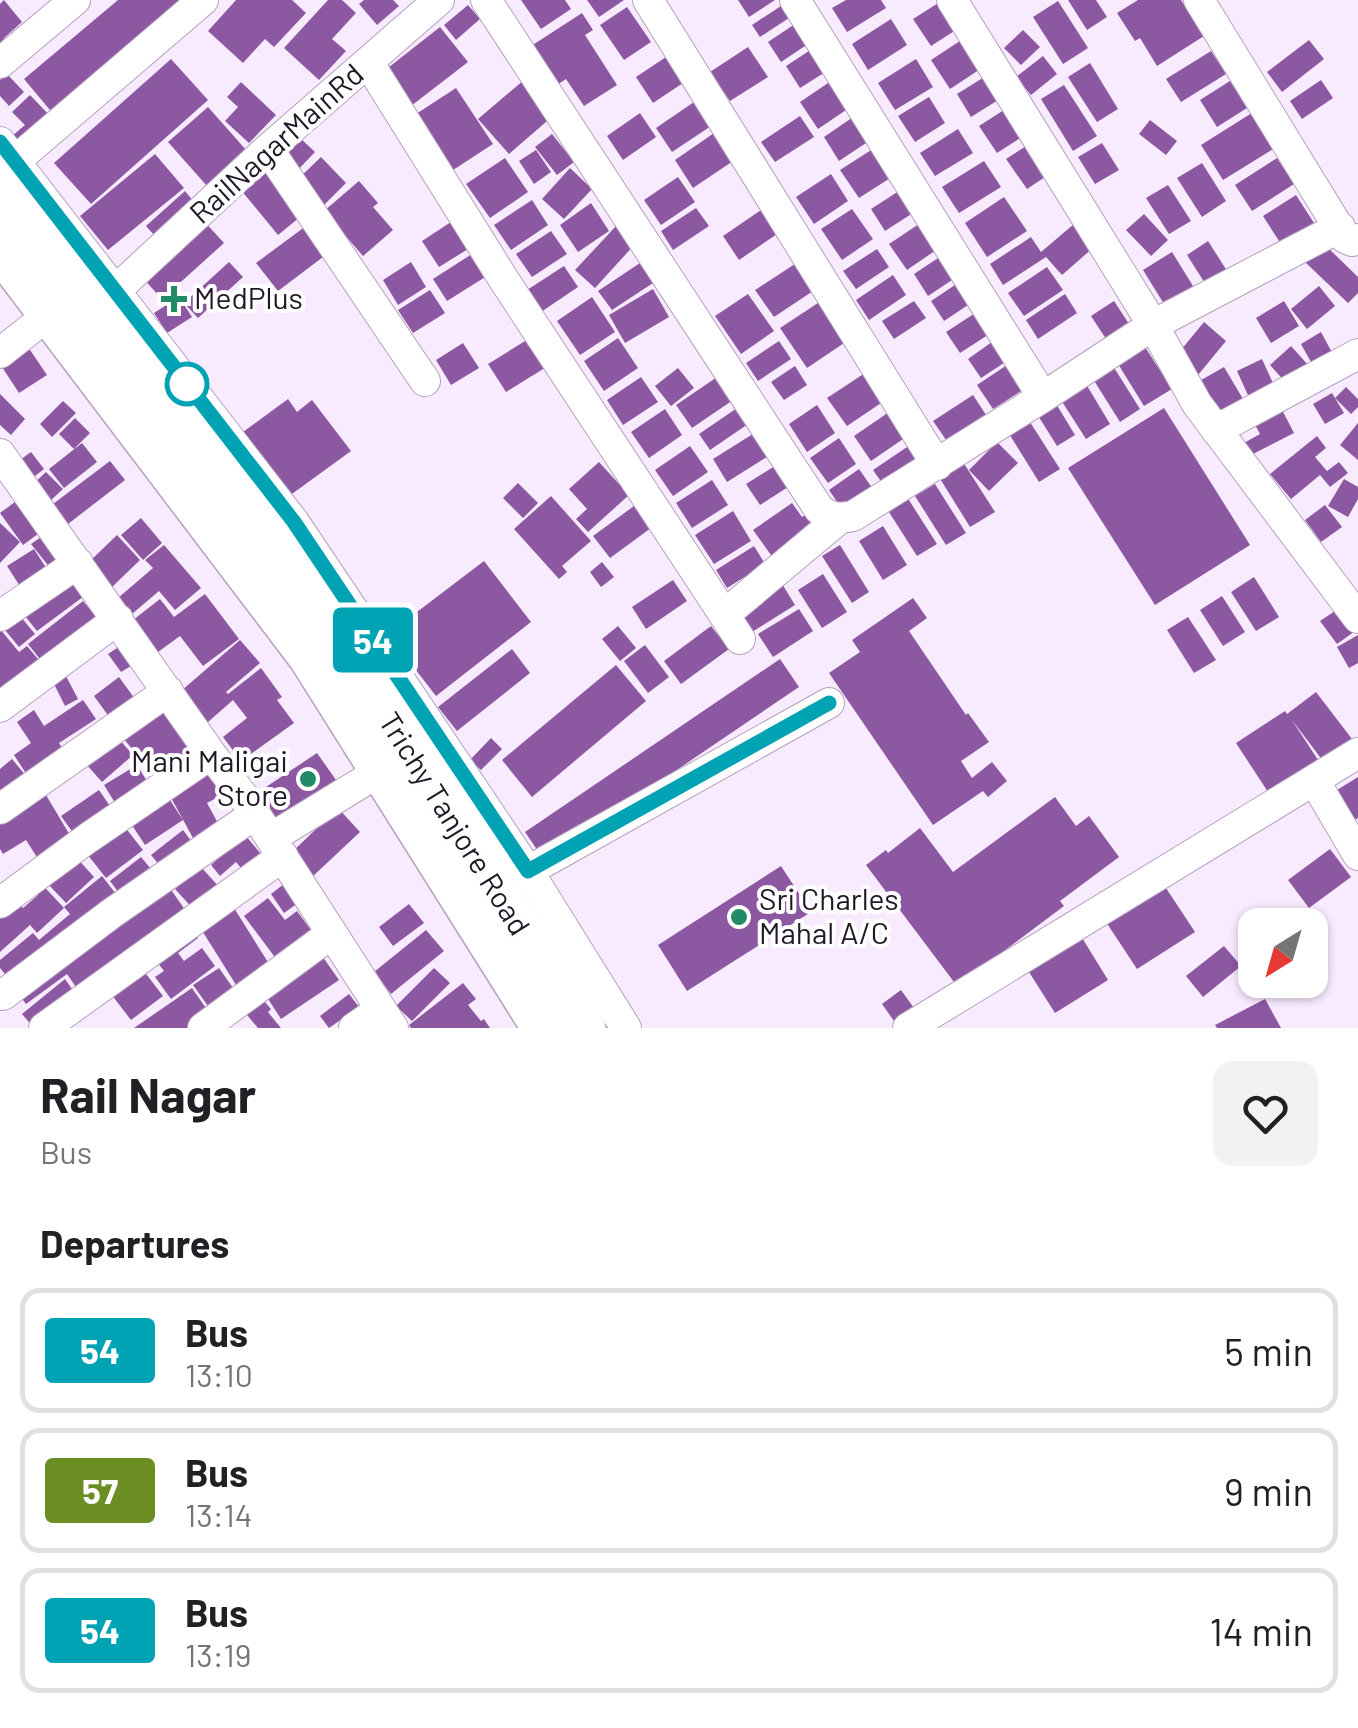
<!DOCTYPE html>
<style>
body{margin:0;font-family:Barlow,sans-serif;background:#f2f2f2;color:#202124;height:100vh;display:flex;flex-direction:column;font-size:38px;white-space:nowrap}
*{box-sizing:border-box;margin:0}
p{font-size:32px;color:#757577}
.icon{flex:none;width:55px;height:55px;fill:none;stroke:currentColor;stroke-width:2;stroke-linecap:round;stroke-linejoin:round}
.map{position:relative;height:1028px;overflow:hidden}
.sheet{display:flex;flex-direction:column;background:#fff;flex:1}
.sheet>*{flex:none}
.badge{padding:0 20px;border-radius:8px;font-size:35px;line-height:65px}
.needle{width:65px;rotate:217deg}
.buttons{position:absolute;left:1238px;top:908px;display:grid;gap:20px}
.buttons a{display:grid;place-items:center;width:90px;height:90px;border-radius:20px;background:#fff;box-shadow:0 2px 8px #0004;font-size:50px}
.map>.badge{position:absolute;translate:-50% -50%;box-shadow:0 0 0 5px #fff}
h2{padding:0 40px;font-size:38px;line-height:90px}
.round{display:grid;place-items:center;flex:none;width:105px;height:105px;border-radius:20px;background:#f2f2f2}
.headline{display:flex;align-items:center;justify-content:space-between;height:170px;padding:0 40px}
h1{font-size:48px;font-weight:700;line-height:75px}
ul{padding:0;list-style:none}
li{display:flex;align-items:center;gap:30px;height:125px;margin:0 20px 15px;padding:0 20px;border:5px solid #e0e0e0;border-radius:20px}
li div{flex:1}
li b{display:block;font-size:38px}
li em{font-style:normal}
li .badge{min-width:110px;font-weight:700;text-align:center}
.map>svg:first-child{display:block}
.building{fill:#8c58a1}
.lines{fill:none;stroke-linecap:round;stroke-linejoin:round}
.minor-casing{stroke:#b6a0bf;stroke-width:32}
.highway-casing{stroke:#b6a0bf;stroke-width:48}
.minor{stroke:#fff;stroke-width:30}
.highway{stroke:#fff;stroke-width:45}
.line-casing{stroke:#fff;stroke-width:22}
.line{stroke:#00a3b4;stroke-width:15}
.poi-dot{fill:#218b68;stroke:#fefefe;stroke-width:4}
.stop-dot{fill:#fff;stroke:#00a3b4;stroke-width:5}
.labels{text-anchor:middle;stroke-width:8;stroke-linejoin:round;paint-order:stroke}
.street-label{font-size:30px;fill:#201824;stroke:#fefefe}
.poi-label{font-size:30px;fill:#201824;stroke:#fefefe;text-anchor:start}
</style>
<div class="map">
<svg width="1358" height="1028" viewBox="0 0 1358 1028">
<rect width="100%" height="100%" fill="#f9ebff"/>
<path class="building" d="M 4,0 L 22,22 L 4,38 L 7,42 L 0,49 L 0,4 Z
M 118,0 L 192,0 L 55,116 L 24,79 Z
M 236,0 L 292,0 L 306,13 L 274,47 L 265,39 L 243,63 L 208,31 Z
M 328,0 L 342,0 L 356,13 L 332,39 L 346,51 L 319,80 L 284,48 Z
M 364,0 L 393,0 L 399,6 L 377,25 L 359,4 Z
M 521,0 L 565,0 L 571,9 L 541,29 Z
M 587,0 L 624,0 L 599,17 Z
M 738,0 L 775,0 L 749,17 Z
M 846,0 L 881,0 L 886,8 L 847,32 L 832,8 Z
M 943,0 L 962,26 L 931,46 L 913,19 Z
M 1068,0 L 1096,0 L 1107,17 L 1087,30 Z
M 1138,0 L 1181,0 L 1204,36 L 1157,66 L 1140,38 L 1135,41 L 1117,13 Z
M 1058,1 L 1088,48 L 1063,64 L 1033,17 Z
M 787,2 L 795,14 L 760,37 L 752,25 Z
M 468,5 L 480,19 L 456,40 L 444,25 Z
M 627,7 L 651,42 L 624,60 L 600,25 Z
M 582,13 L 593,30 L 585,35 L 617,85 L 584,106 L 566,79 L 554,87 L 528,48 Z
M 891,19 L 907,45 L 868,70 L 852,44 Z
M 798,22 L 811,42 L 781,62 L 768,42 Z
M 440,27 L 468,62 L 411,106 L 384,71 Z
M 1023,30 L 1040,47 L 1021,65 L 1004,48 Z
M 969,35 L 988,64 L 950,89 L 931,60 Z
M 1309,40 L 1324,59 L 1282,92 L 1267,72 Z
M 748,47 L 768,77 L 730,101 L 710,72 Z
M 812,49 L 827,71 L 800,88 L 786,66 Z
M 1211,51 L 1226,74 L 1181,102 L 1166,79 Z
M 1043,56 L 1057,74 L 1031,95 L 1016,77 Z
M 666,57 L 683,83 L 653,103 L 636,77 Z
M 171,59 L 208,100 L 91,204 L 54,163 Z
M 916,59 L 933,87 L 895,110 L 878,83 Z
M 1090,63 L 1118,109 L 1097,122 L 1068,77 Z
M 7,74 L 24,92 L 9,106 L 0,96 L 0,80 Z
M 989,74 L 1003,97 L 971,117 L 957,94 Z
M 834,79 L 852,106 L 818,129 L 800,102 Z
M 524,80 L 554,115 L 509,154 L 478,119 Z
M 1321,80 L 1333,98 L 1302,119 L 1290,101 Z
M 1230,81 L 1247,108 L 1217,127 L 1200,100 Z
M 241,82 L 276,115 L 249,143 L 225,121 L 238,107 L 227,97 Z
M 1064,85 L 1097,136 L 1073,151 L 1041,99 Z
M 456,88 L 493,144 L 450,172 L 413,116 Z
M 30,95 L 54,120 L 23,148 L 12,136 L 25,125 L 12,112 Z
M 929,97 L 945,123 L 915,142 L 898,116 Z
M 694,102 L 711,126 L 672,152 L 656,128 Z
M 1010,106 L 1028,133 L 997,153 L 979,126 Z
M 208,107 L 247,151 L 207,186 L 168,142 Z
M 1255,111 L 1278,146 L 1223,180 L 1201,145 Z
M 640,113 L 656,137 L 623,160 L 607,136 Z
M 859,113 L 875,137 L 839,161 L 824,137 Z
M 800,116 L 814,137 L 775,162 L 761,142 Z
M 1150,120 L 1177,141 L 1166,155 L 1139,134 Z
M 958,129 L 973,153 L 935,176 L 920,153 Z
M 717,131 L 736,159 L 693,188 L 675,160 Z
M 552,134 L 574,162 L 557,175 L 535,147 Z
M 297,135 L 315,152 L 295,173 L 277,156 Z
M 1034,141 L 1054,171 L 1027,189 L 1006,159 Z
M 1102,143 L 1119,170 L 1095,184 L 1078,157 Z
M 879,145 L 898,173 L 859,198 L 840,170 Z
M 536,150 L 551,172 L 534,184 L 519,161 Z
M 155,154 L 184,188 L 108,250 L 80,216 Z
M 321,157 L 346,183 L 323,206 L 297,180 Z
M 505,158 L 528,192 L 490,218 L 466,184 Z
M 1277,158 L 1294,184 L 1252,211 L 1235,185 Z
M 984,161 L 1001,187 L 959,213 L 942,187 Z
M 1202,163 L 1226,201 L 1202,217 L 1177,178 Z
M 269,168 L 305,213 L 278,235 L 241,190 Z
M 570,168 L 592,189 L 564,219 L 542,199 Z
M 831,174 L 848,201 L 814,224 L 796,197 Z
M 678,177 L 695,202 L 661,225 L 644,200 Z
M 359,181 L 378,203 L 373,207 L 393,230 L 363,256 L 324,211 Z
M 1168,185 L 1191,221 L 1169,234 L 1146,198 Z
M 902,189 L 916,211 L 885,231 L 871,209 Z
M 185,191 L 194,202 L 155,236 L 146,226 Z
M 1296,195 L 1314,223 L 1281,244 L 1263,216 Z
M 1004,197 L 1027,231 L 987,257 L 965,223 Z
M 532,200 L 548,225 L 511,250 L 494,225 Z
M 591,203 L 609,231 L 578,252 L 560,225 Z
M 696,208 L 709,226 L 673,250 L 661,231 Z
M 764,208 L 780,232 L 739,260 L 723,236 Z
M 852,209 L 873,239 L 842,260 L 821,229 Z
M 1144,214 L 1168,240 L 1151,256 L 1126,230 Z
M 201,218 L 224,243 L 162,299 L 140,275 Z
M 925,220 L 942,246 L 907,270 L 889,244 Z
M 451,222 L 468,249 L 439,267 L 422,241 Z
M 1074,224 L 1094,247 L 1062,275 L 1046,257 L 1003,285 L 990,264 L 1031,237 L 1041,252 Z
M 617,225 L 636,243 L 595,288 L 575,270 Z
M 306,226 L 327,254 L 278,291 L 256,263 Z
M 551,231 L 567,254 L 532,277 L 516,254 Z
M 1208,241 L 1229,274 L 1208,288 L 1187,255 Z
M 1322,242 L 1358,277 L 1358,293 L 1348,303 L 1304,261 Z
M 877,249 L 889,267 L 856,289 L 843,271 Z
M 475,252 L 490,274 L 447,301 L 433,279 Z
M 947,252 L 961,274 L 928,296 L 914,274 Z
M 1172,252 L 1193,286 L 1164,304 L 1143,270 Z
M 229,262 L 243,277 L 198,318 L 184,303 Z
M 411,262 L 426,287 L 398,305 L 383,280 Z
M 798,262 L 816,289 L 774,317 L 755,290 Z
M 640,263 L 653,283 L 612,310 L 598,291 Z
M 564,266 L 578,287 L 541,312 L 527,290 Z
M 1047,267 L 1063,290 L 1024,316 L 1008,293 Z
M 893,275 L 906,295 L 869,320 L 856,300 Z
M 961,281 L 974,301 L 944,321 L 931,301 Z
M 1319,286 L 1335,306 L 1307,329 L 1291,309 Z
M 653,289 L 669,317 L 625,343 L 609,315 Z
M 430,290 L 445,313 L 413,333 L 398,310 Z
M 748,294 L 774,331 L 741,354 L 715,316 Z
M 1065,294 L 1077,313 L 1038,339 L 1026,320 Z
M 179,297 L 192,317 L 167,333 L 154,313 Z
M 592,297 L 615,332 L 580,355 L 557,321 Z
M 824,299 L 850,339 L 807,368 L 780,328 Z
M 914,301 L 926,318 L 894,339 L 882,321 Z
M 1114,301 L 1131,327 L 1108,342 L 1091,316 Z
M 1284,301 L 1299,326 L 1271,343 L 1256,318 Z
M 980,310 L 994,331 L 960,353 L 946,332 Z
M 1204,322 L 1226,341 L 1198,375 L 1176,356 Z
M 1321,332 L 1336,360 L 1316,371 L 1301,344 Z
M 530,338 L 548,366 L 506,392 L 488,364 Z
M 618,338 L 638,368 L 604,391 L 584,361 Z
M 996,339 L 1010,359 L 981,378 L 968,359 Z
M 24,341 L 47,375 L 19,393 L 0,364 Z
M 779,341 L 791,359 L 758,381 L 746,363 Z
M 463,343 L 479,368 L 451,385 L 436,360 Z
M 1291,346 L 1309,366 L 1288,385 L 1270,365 Z
M 1145,347 L 1172,389 L 1144,406 L 1118,364 Z
M 1262,359 L 1277,392 L 1252,404 L 1237,371 Z
M 1013,361 L 1029,386 L 993,409 L 977,385 Z
M 795,366 L 807,385 L 784,400 L 771,382 Z
M 1113,366 L 1140,409 L 1120,422 L 1093,379 Z
M 1224,367 L 1246,404 L 1218,420 L 1196,383 Z
M 678,368 L 694,388 L 671,406 L 655,386 Z
M 865,373 L 884,401 L 847,426 L 827,398 Z
M 720,375 L 736,398 L 692,428 L 676,405 Z
M 641,377 L 658,402 L 623,425 L 607,400 Z
M 1086,384 L 1110,424 L 1086,439 L 1061,400 Z
M 1346,387 L 1358,399 L 1358,407 L 1351,414 L 1335,398 Z
M 1332,393 L 1344,413 L 1325,424 L 1313,404 Z
M 0,394 L 25,419 L 11,435 L 0,425 Z
M 973,395 L 992,424 L 953,450 L 933,421 Z
M 288,399 L 297,412 L 312,400 L 351,451 L 285,499 L 239,435 Z
M 63,401 L 76,413 L 52,437 L 40,424 Z
M 1055,402 L 1075,435 L 1057,446 L 1037,414 Z
M 817,405 L 835,433 L 807,452 L 789,424 Z
M 740,406 L 751,422 L 710,450 L 699,434 Z
M 1280,406 L 1294,433 L 1251,455 L 1244,443 L 1260,434 L 1253,421 Z
M 1164,408 L 1250,545 L 1155,605 L 1068,468 Z
M 665,409 L 682,435 L 649,458 L 631,432 Z
M 889,412 L 906,437 L 871,461 L 854,436 Z
M 75,418 L 90,433 L 74,449 L 59,434 Z
M 1028,419 L 1060,469 L 1039,482 L 1008,432 Z
M 1358,423 L 1358,460 L 1340,445 Z
M 756,432 L 770,455 L 727,482 L 713,459 Z
M 1317,436 L 1326,448 L 1315,457 L 1327,471 L 1339,462 L 1348,473 L 1330,487 L 1320,475 L 1291,499 L 1270,474 Z
M 839,438 L 856,464 L 828,483 L 810,458 Z
M 997,442 L 1018,463 L 989,491 L 969,470 Z
M 82,443 L 97,462 L 64,488 L 49,469 Z
M 690,446 L 708,472 L 673,496 L 655,470 Z
M 907,447 L 921,467 L 887,490 L 873,470 Z
M 31,452 L 44,469 L 26,483 L 13,465 Z
M 110,461 L 125,480 L 68,524 L 53,504 Z
M 599,462 L 629,495 L 588,532 L 576,519 L 587,509 L 569,489 Z
M 963,462 L 995,512 L 970,527 L 939,477 Z
M 775,466 L 788,487 L 760,505 L 746,484 Z
M 859,469 L 875,492 L 844,512 L 829,490 Z
M 46,472 L 63,489 L 49,502 L 32,485 Z
M 1344,479 L 1358,487 L 1358,499 L 1348,517 L 1328,506 Z
M 712,480 L 728,505 L 692,528 L 676,503 Z
M 518,483 L 538,503 L 523,518 L 503,498 Z
M 935,484 L 966,533 L 946,545 L 915,496 Z
M 551,496 L 591,541 L 562,566 L 567,572 L 559,579 L 514,529 Z
M 907,497 L 937,544 L 917,556 L 887,509 Z
M 19,499 L 42,531 L 23,545 L 0,513 Z
M 792,503 L 802,517 L 807,514 L 819,532 L 776,562 L 753,530 Z
M 1325,505 L 1342,527 L 1321,542 L 1305,520 Z
M 634,506 L 651,528 L 610,558 L 593,536 Z
M 733,511 L 751,541 L 714,564 L 695,535 Z
M 141,518 L 162,543 L 143,560 L 121,535 Z
M 0,523 L 20,542 L 0,563 Z
M 883,526 L 907,565 L 883,580 L 859,541 Z
M 44,535 L 63,559 L 51,569 L 31,544 Z
M 117,535 L 140,560 L 111,588 L 88,563 Z
M 164,545 L 201,588 L 175,610 L 159,591 L 132,614 L 118,598 L 153,568 L 145,560 Z
M 840,545 L 869,592 L 852,603 L 822,556 Z
M 754,546 L 765,564 L 727,588 L 716,570 Z
M 34,549 L 50,574 L 23,591 L 7,566 Z
M 484,561 L 531,622 L 436,696 L 388,634 Z
M 602,562 L 614,577 L 601,587 L 590,572 Z
M 71,573 L 87,594 L 37,631 L 21,611 Z
M 823,574 L 847,612 L 822,628 L 798,590 Z
M 1254,577 L 1279,617 L 1256,631 L 1231,592 Z
M 779,579 L 795,605 L 752,632 L 736,606 Z
M 673,580 L 687,601 L 646,629 L 632,607 Z
M 205,594 L 239,639 L 203,666 L 180,636 L 158,652 L 133,620 L 160,599 L 174,617 Z
M 1222,596 L 1245,632 L 1223,646 L 1200,610 Z
M 913,598 L 927,618 L 909,631 L 966,715 L 968,713 L 989,742 L 961,761 L 972,778 L 992,762 L 1007,781 L 988,797 L 983,791 L 933,825 L 829,673 L 860,652 L 852,640 Z
M 83,601 L 102,624 L 47,668 L 28,644 Z
M 1344,605 L 1358,629 L 1337,644 L 1320,621 Z
M 799,609 L 813,631 L 773,657 L 758,634 Z
M 16,611 L 35,634 L 19,647 L 0,624 Z
M 1188,617 L 1216,660 L 1194,673 L 1167,630 Z
M 618,626 L 636,648 L 620,661 L 602,639 Z
M 711,626 L 729,649 L 681,684 L 664,661 Z
M 0,629 L 19,652 L 27,646 L 43,665 L 0,690 Z
M 1358,635 L 1358,663 L 1349,668 L 1337,647 Z
M 240,640 L 260,663 L 226,692 L 228,694 L 261,668 L 282,697 L 277,700 L 294,723 L 241,761 L 223,737 L 247,718 L 233,700 L 208,722 L 181,691 Z
M 126,642 L 139,661 L 121,672 L 108,654 Z
M 645,645 L 669,677 L 648,693 L 624,661 Z
M 512,649 L 530,673 L 457,731 L 438,707 Z
M 780,659 L 799,687 L 544,860 L 525,832 Z
M 616,665 L 646,701 L 532,797 L 502,760 Z
M 66,676 L 78,699 L 65,706 L 53,682 Z
M 119,677 L 135,699 L 110,718 L 94,696 Z
M 1316,692 L 1352,739 L 1323,761 L 1292,720 L 1318,760 L 1268,792 L 1236,743 L 1285,711 L 1287,714 Z
M 83,700 L 96,719 L 59,743 L 66,754 L 29,778 L 14,755 L 31,743 L 17,722 L 34,710 L 44,726 Z
M 159,704 L 198,748 L 160,781 L 122,737 Z
M 117,737 L 133,755 L 102,782 L 86,764 Z
M 491,738 L 502,749 L 481,770 L 470,760 Z
M 317,753 L 336,780 L 269,825 L 254,795 Z
M 12,759 L 27,777 L 0,800 L 0,769 Z
M 137,765 L 150,786 L 117,806 L 104,785 Z
M 207,768 L 222,795 L 207,803 L 219,825 L 193,838 L 169,794 Z
M 1358,777 L 1358,818 L 1354,820 L 1337,790 Z
M 43,790 L 74,842 L 40,862 L 26,840 L 3,854 L 0,849 L 0,816 Z
M 99,790 L 112,809 L 74,834 L 61,816 Z
M 164,791 L 183,820 L 145,845 L 126,816 Z
M 1055,797 L 1076,826 L 1089,816 L 1119,857 L 1060,901 L 1064,906 L 957,986 L 866,865 L 886,850 L 888,853 L 920,828 L 953,872 Z
M 338,808 L 360,832 L 311,878 L 289,855 Z
M 120,821 L 143,850 L 106,878 L 83,849 Z
M 183,830 L 197,849 L 166,873 L 151,855 Z
M 245,835 L 266,860 L 247,875 L 236,862 L 220,876 L 211,865 Z
M 1330,849 L 1351,877 L 1309,908 L 1288,880 Z
M 76,857 L 94,877 L 66,903 L 48,884 Z
M 141,857 L 157,876 L 125,901 L 110,881 Z
M 781,866 L 811,912 L 687,991 L 658,945 Z
M 201,867 L 221,889 L 196,912 L 175,889 Z
M 102,876 L 120,899 L 14,985 L 0,968 L 0,960 L 33,933 L 39,940 L 70,914 L 64,907 Z
M 36,878 L 64,908 L 37,933 L 30,925 L 0,952 L 0,906 L 12,895 L 23,908 L 38,895 L 29,885 Z
M 284,884 L 298,903 L 284,913 L 271,894 Z
M 1164,885 L 1195,932 L 1137,969 L 1106,922 Z
M 169,887 L 188,914 L 80,993 L 67,974 L 26,1004 L 16,991 Z
M 268,898 L 285,920 L 297,911 L 316,937 L 280,964 L 244,916 Z
M 409,904 L 424,923 L 393,946 L 379,927 Z
M 234,908 L 271,967 L 238,988 L 201,929 Z
M 1076,928 L 1108,980 L 1055,1013 L 1022,961 Z
M 192,929 L 198,938 L 178,953 L 184,961 L 202,948 L 215,966 L 171,999 L 155,977 L 164,971 L 153,957 Z
M 426,930 L 444,951 L 391,994 L 374,972 Z
M 1224,946 L 1241,966 L 1203,997 L 1186,976 Z
M 318,950 L 339,980 L 281,1019 L 261,988 Z
M 140,966 L 163,996 L 131,1020 L 108,990 Z
M 219,968 L 238,995 L 213,1013 L 193,985 Z
M 434,968 L 450,983 L 412,1021 L 396,1006 Z
M 65,979 L 77,996 L 34,1028 L 22,1014 Z
M 463,983 L 476,999 L 468,1005 L 481,1021 L 484,1019 L 490,1028 L 411,1028 L 409,1025 Z
M 192,988 L 210,1014 L 190,1028 L 134,1028 Z
M 901,990 L 914,1008 L 894,1021 L 882,1004 Z
M 258,994 L 271,1009 L 268,1012 L 281,1028 L 258,1028 L 241,1008 Z
M 349,994 L 359,1007 L 329,1028 L 320,1016 Z
M 1265,999 L 1281,1028 L 1217,1028 L 1215,1025 Z"/>
<g class="lines">
<defs>
<path id="minor" d="M 486,0 L 819,509 C 830,518 839,519 853,516 L 1043,397
M 648,0 L 937,465
M 795,0 L 1043,397 L 1153,325 L 1340,227
M 952,0 L 1153,325 L 1197,404 L 1358,618
M 1199,0 L 1345,238 L 1352,241 L 1358,239
M 368,62 L 504,280 L 740,639
M 0,63 L 75,0
M 0,142 L 294,522 L 528,871 L 626,1028
M 268,149 L 425,381
M 15,161 L 203,0
M 116,290 L 268,149 L 439,0
M 0,353 L 51,313
M 1216,430 L 1358,354
M 0,454 L 211,754 L 246,800 L 393,1028
M 724,615 L 839,519
M 0,616 L 78,563
M 0,707 L 118,619
M 1358,753 L 1314,780 L 1358,855
M 0,809 L 168,691
M 271,838 L 382,770
M 528,871 L 829,703
M 0,903 L 88,838 L 211,754
M 3,995 L 112,913 L 255,814
M 44,1028 L 283,856
M 203,1028 L 331,934
M 354,1028 L 381,1009
M 908,1028 L 1314,780"/>
<path id="highway" d="M 0,188 L 95,308 L 337,638 L 583,1028
M 0,246 L 311,656 L 545,1028"/>
</defs>
<use href="#minor" class="minor-casing"/>
<use href="#highway" class="highway-casing"/>
<use href="#minor" class="minor"/>
<use href="#highway" class="highway"/>
</g>
<g class="lines">
<defs>
<path id="line" d="M 0,142 L 294,522 L 528,871 L 829,703"/>
</defs>
<use href="#line" class="line-casing"/>
<use href="#line" class="line"/>
</g>
<g class="poi-dot">
<path d="M169 284h10v10h10v10h-10v10h-10v-10h-10v-10h10z"/>
<circle cx="308" cy="779" r="10"/>
<circle cx="739" cy="917" r="10"/>
</g>
<circle class="stop-dot" cx="187" cy="384" r="20"/>
<g class="labels">
<g class="street-label">
<text transform="translate(277 144) rotate(-42)" y="10">RailNagarMainRd</text>
<text transform="translate(454 824) rotate(58)" y="10">Trichy Tanjore Road</text>
</g>
<g class="poi-label">
<text x="194" y="309">MedPlus</text>
<text x="288" y="772" text-anchor="end">Mani Maligai<tspan x="288" dy="34">Store</tspan></text>
<text x="759" y="910">Sri Charles<tspan x="759" dy="34">Mahal A/C</tspan></text>
</g>
</g>
</svg>
<div class="buttons">
<a><svg class="needle" viewBox="-14 -14 28 28"><path d="M0-13l5 13h-10z" fill="#e53935"/><path d="M0 13l5-13h-10z" fill="#757577"/></svg></a>
</div>
<b class="badge" style="left:373px;top:640px;background:#00a3b4;color:#fff">54</b>
</div>
<section class="sheet">
<div class="headline"><div><h1>Rail Nagar</h1><p>Bus</p></div><a class="round"><svg class="icon" aria-label="heart" viewBox="0 0 24 24"><path d="M12 20l-8-8c-3-5 5-10 8-4 3-6 11-1 8 4z"/></svg></a></div>
<h2>Departures</h2>
<ul>
<li><span class="badge" style="background:#00a3b4;color:#fff">54</span><div><b>Bus</b><p>13:10</p></div><em>5 min</em></li>
<li><span class="badge" style="background:#6b8e23;color:#fff">57</span><div><b>Bus</b><p>13:14</p></div><em>9 min</em></li>
<li><span class="badge" style="background:#00a3b4;color:#fff">54</span><div><b>Bus</b><p>13:19</p></div><em>14 min</em></li>
</ul>
</section>
